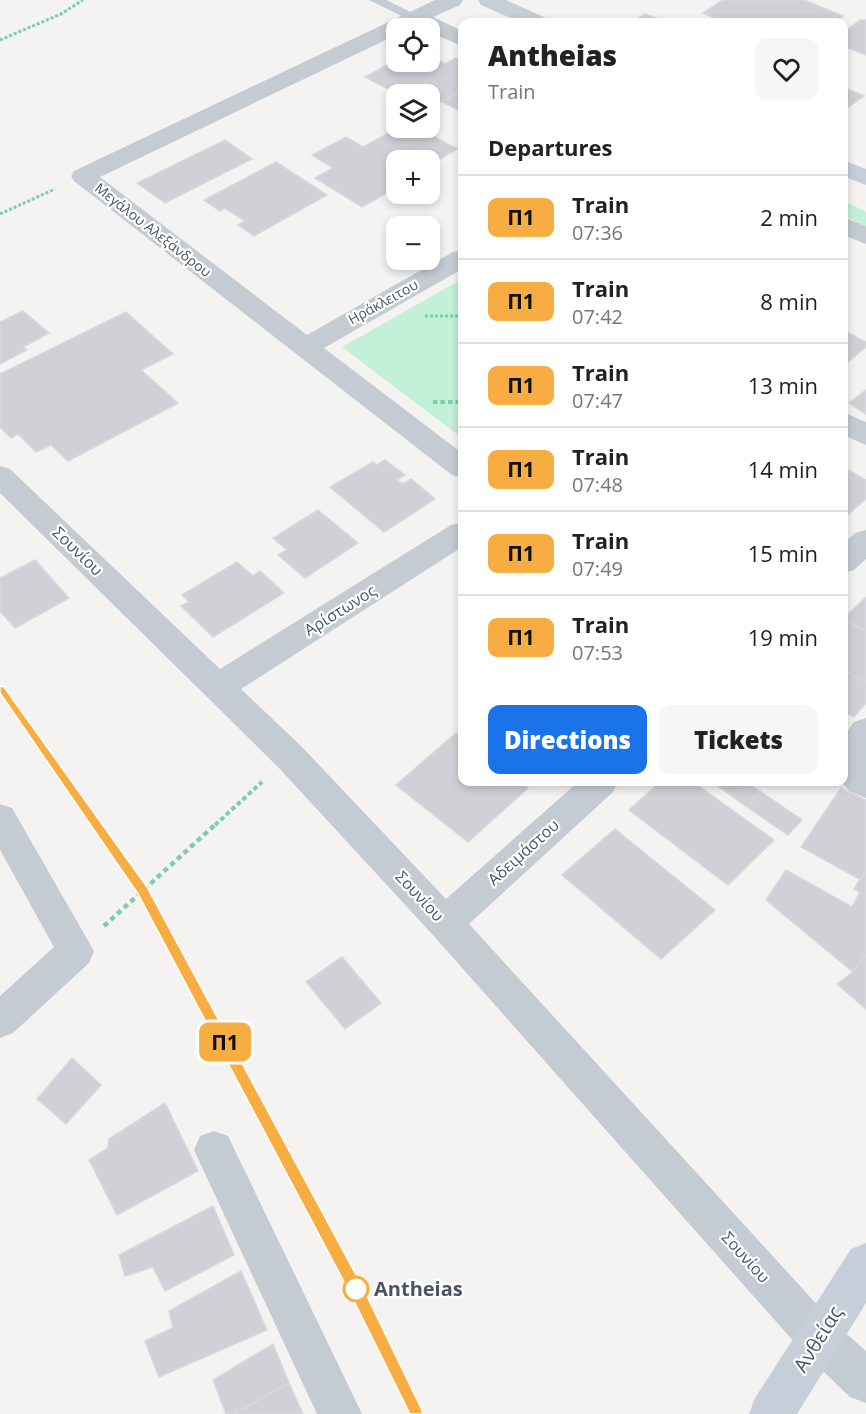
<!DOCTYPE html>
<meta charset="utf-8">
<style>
body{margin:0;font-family:"Open Sans",sans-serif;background:#f6f6f6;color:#222;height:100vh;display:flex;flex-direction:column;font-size:22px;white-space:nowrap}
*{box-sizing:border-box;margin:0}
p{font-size:20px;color:#767676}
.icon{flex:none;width:33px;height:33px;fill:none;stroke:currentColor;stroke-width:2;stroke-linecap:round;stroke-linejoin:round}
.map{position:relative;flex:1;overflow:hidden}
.panel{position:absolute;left:458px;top:18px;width:390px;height:768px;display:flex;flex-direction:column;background:#fff;border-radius:12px;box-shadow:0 3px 9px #0003}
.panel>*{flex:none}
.badge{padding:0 12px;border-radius:9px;font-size:21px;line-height:39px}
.controls{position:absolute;left:386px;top:18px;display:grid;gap:12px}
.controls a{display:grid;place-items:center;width:54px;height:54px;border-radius:12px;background:#fff;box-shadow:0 3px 9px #0003;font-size:30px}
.map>.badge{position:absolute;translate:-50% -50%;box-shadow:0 0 0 3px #fff}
h2{padding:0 30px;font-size:22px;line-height:54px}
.round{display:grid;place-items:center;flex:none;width:63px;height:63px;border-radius:12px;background:#f6f6f6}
.head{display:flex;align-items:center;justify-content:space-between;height:102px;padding:0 30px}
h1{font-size:28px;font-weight:800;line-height:45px}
.action{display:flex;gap:12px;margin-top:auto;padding:12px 30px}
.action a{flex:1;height:69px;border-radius:12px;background:#1a73e8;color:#fff;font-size:24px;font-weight:800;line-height:69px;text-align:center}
.action a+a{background:#f6f6f6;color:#222}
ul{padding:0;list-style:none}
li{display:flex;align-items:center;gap:18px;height:84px;padding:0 30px;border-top:2px solid #e0e0e0}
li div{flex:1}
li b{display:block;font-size:22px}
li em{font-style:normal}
li .badge{min-width:66px;font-weight:700;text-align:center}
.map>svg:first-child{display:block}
.green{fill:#c3f0d8}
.building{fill:#cfd1d6;stroke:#d7d8dd;stroke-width:1.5}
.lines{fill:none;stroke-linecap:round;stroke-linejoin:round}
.path-far2{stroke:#7bcead;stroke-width:3;stroke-dasharray:3 2;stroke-linecap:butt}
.path-far1{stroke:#7bcead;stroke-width:4;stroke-dasharray:4.5 3;stroke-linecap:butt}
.path{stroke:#7bcead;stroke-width:4.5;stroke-dasharray:5 4;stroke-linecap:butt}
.lane{fill:#c4cbd3;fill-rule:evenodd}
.street{fill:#c4cbd3;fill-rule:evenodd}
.secondary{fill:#c6ceda;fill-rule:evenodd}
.rail-far1{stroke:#b5b7bc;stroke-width:4.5}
.rail{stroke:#b5b7bc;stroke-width:5}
.line{fill:#f7ad41;stroke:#fff;stroke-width:1.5}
.stop-dot{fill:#fff;stroke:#f7ad41;stroke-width:3}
.labels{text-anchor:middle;stroke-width:4.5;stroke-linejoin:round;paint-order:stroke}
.far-street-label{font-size:14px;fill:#4a5360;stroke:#fff}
.street-label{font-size:16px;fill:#4a5360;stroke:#fff}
.near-stop-label{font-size:20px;font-weight:bold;fill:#4a5360;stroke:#fff;text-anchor:start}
.near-street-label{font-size:20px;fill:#4a5360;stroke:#fff}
</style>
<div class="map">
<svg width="866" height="1414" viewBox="0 0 866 1414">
<rect width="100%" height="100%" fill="#f4f3f2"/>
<path class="green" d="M 843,200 L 866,212 L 866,226 L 843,215 Z
M 462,279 L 462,438 L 342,347 Z"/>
<path class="building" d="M 723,0 L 804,0 L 843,16 L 834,22 L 725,22 L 703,13 Z
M 645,14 L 666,22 L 632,22 Z
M 860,20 L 866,20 L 866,55 L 843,46 L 843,33 Z
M 429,55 L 445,64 L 456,58 L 462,61 L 462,90 L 429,109 L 429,94 L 409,94 L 415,91 L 406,87 L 395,93 L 365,77 L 396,60 L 429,62 Z
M 843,87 L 864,96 L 843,111 Z
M 462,90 L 462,112 L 442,102 Z
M 398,128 L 419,128 L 457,149 L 430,165 L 429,160 L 419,159 L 396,160 L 396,188 L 362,207 L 315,178 L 333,168 L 312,155 L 346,137 L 363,147 Z
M 225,140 L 252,159 L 165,203 L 137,183 Z
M 276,162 L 327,195 L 254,236 L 238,225 L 245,221 L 225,208 L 220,211 L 204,200 Z
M 23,311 L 49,333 L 23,347 L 27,350 L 0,364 L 0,322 Z
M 126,312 L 173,354 L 141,370 L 178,403 L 68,461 L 51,445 L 36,452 L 18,434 L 11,438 L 0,427 L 0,374 Z
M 843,330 L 866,342 L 866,347 L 843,366 Z
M 866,390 L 866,414 L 849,403 Z
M 385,460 L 405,475 L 397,480 L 403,484 L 411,479 L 435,499 L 384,532 L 330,487 L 373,462 L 377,465 Z
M 843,467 L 866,480 L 866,499 L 843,519 Z
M 318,510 L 358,543 L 305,578 L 278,555 L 287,550 L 273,538 Z
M 35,560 L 69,598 L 15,628 L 0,611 L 0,578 Z
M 237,562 L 253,576 L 260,571 L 284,593 L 213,637 L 181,606 L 189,602 L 182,595 Z
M 866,597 L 866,631 L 843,619 Z
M 843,619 L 866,631 L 866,682 L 843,670 Z
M 843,670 L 866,682 L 866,703 L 854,717 L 843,711 Z
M 456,733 L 462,738 L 462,782 L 519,782 L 528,788 L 468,842 L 396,785 Z
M 660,782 L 693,782 L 774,840 L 728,885 L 629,810 Z
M 725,782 L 745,782 L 761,792 L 747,807 L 719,787 Z
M 841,788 L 866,800 L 866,870 L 861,880 L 801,847 Z
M 761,792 L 802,820 L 788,835 L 747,807 Z
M 615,829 L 715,910 L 661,959 L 562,875 Z
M 786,870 L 852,907 L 860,892 L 866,895 L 866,954 L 853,972 L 766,900 Z
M 866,870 L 866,895 L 854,889 Z
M 866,954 L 866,1009 L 837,984 L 853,972 Z
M 342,957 L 381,1003 L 345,1029 L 306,982 Z
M 72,1058 L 101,1085 L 66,1124 L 37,1099 Z
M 165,1103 L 198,1171 L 117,1215 L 89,1160 L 108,1148 L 109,1139 Z
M 213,1206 L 234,1255 L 165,1291 L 153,1267 L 125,1276 L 119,1255 Z
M 241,1271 L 267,1330 L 159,1377 L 145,1341 L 173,1328 L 169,1311 Z
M 273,1344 L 289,1383 L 234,1414 L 226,1414 L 213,1380 Z
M 289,1383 L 303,1414 L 234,1414 Z"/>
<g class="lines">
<path class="path-far2" d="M 0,40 L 61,14 L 83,0
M 0,214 L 55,189
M 425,316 L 462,316"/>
<path class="path-far1" d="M 433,402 L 462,402
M 215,825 L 262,782"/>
<path class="path" d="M 104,926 L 217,823"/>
<path class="lane" d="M 369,0 L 386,0 L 423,18 L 422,21 L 412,21 Z"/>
<path class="street" d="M 435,0 L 463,0 L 460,5 L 433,17 L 462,31 L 462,46 L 429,32 L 429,28 L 416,26 L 410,28 L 396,28 L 396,35 L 100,177 L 307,335 L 453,252 L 462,250 L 462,269 L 324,348 L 462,453 L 462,478 L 452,475 L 74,181 L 71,176 L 74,171 Z
M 843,217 L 866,226 L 866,244 L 843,235 Z
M 843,412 L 866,422 L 866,445 L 843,435 Z
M 0,466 L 10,469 L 220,669 L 451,525 L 462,522 L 462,547 L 241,689 L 302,747 L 446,899 L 578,782 L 618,782 L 613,792 L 469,924 L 833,1322 L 866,1351 L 866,1403 L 850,1397 L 803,1352 L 432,934 L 278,767 L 0,493 Z
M 866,530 L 866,559 L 854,570 L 843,573 L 843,544 L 855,533 Z
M 866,718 L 866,798 L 849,791 L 842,782 L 843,737 L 854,722 Z
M 0,804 L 12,808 L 94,951 L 89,963 L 13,1033 L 0,1038 L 0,996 L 54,947 L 0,850 Z
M 214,1131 L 228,1136 L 362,1414 L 317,1414 L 194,1150 L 200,1136 Z"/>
<path class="secondary" d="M 478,0 L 506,0 L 544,17 L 547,22 L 520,22 L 481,5 Z
M 843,160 L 866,169 L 866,185 L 843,176 Z
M 866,1243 L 866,1303 L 797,1414 L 749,1414 L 755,1398 L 851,1249 Z"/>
<path class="rail-far1" d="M 0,690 L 96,825"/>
<path class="rail" d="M 95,823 L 143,890 L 356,1289 L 416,1414"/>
</g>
<path class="line" d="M 0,686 L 4,687 L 147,887 L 361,1284 L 421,1408 L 423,1414 L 410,1414 L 351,1295 L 138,894 L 0,693 Z"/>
<circle class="stop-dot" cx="356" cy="1289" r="12"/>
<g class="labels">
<g class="far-street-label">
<text transform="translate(153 230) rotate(38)" y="5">Μεγάλου Αλεξάνδρου</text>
<text transform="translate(383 302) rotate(-29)" y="5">Ηράκλειτου</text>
</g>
<g class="street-label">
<text transform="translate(78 551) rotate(44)" y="6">Σουνίου</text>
<text transform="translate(340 610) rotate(-32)" y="6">Αρίστωνος</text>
<text transform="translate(523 852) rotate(-42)" y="6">Αδειμάστου</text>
<text transform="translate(420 896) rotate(47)" y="6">Σουνίου</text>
<text transform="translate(746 1257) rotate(48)" y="6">Σουνίου</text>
</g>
<g class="near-stop-label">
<text x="374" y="1296">Antheias</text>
</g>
<g class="near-street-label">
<text transform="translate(818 1339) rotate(-58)" y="7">Ανθείας</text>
</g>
</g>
</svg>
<div class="controls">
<a><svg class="icon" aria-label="locate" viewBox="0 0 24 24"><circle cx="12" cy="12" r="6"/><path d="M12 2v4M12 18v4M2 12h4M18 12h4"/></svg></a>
<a><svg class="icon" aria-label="layers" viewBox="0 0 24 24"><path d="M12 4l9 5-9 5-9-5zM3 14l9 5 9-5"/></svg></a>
<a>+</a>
<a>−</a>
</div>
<b class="badge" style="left:225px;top:1042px;background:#f7ad41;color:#111">Π1</b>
<section class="panel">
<div class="head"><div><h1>Antheias</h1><p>Train</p></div><a class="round"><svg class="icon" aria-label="heart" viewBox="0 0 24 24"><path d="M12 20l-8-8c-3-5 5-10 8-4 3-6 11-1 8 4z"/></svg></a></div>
<h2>Departures</h2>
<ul>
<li><span class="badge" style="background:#f7ad41;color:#111">Π1</span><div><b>Train</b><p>07:36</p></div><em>2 min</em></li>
<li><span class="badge" style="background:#f7ad41;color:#111">Π1</span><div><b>Train</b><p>07:42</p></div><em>8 min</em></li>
<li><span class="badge" style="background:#f7ad41;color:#111">Π1</span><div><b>Train</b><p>07:47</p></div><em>13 min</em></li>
<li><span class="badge" style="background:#f7ad41;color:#111">Π1</span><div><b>Train</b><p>07:48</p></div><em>14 min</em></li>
<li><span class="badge" style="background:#f7ad41;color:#111">Π1</span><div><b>Train</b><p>07:49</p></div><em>15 min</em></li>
<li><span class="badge" style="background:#f7ad41;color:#111">Π1</span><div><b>Train</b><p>07:53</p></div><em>19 min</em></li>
</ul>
<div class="action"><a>Directions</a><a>Tickets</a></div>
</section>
</div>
